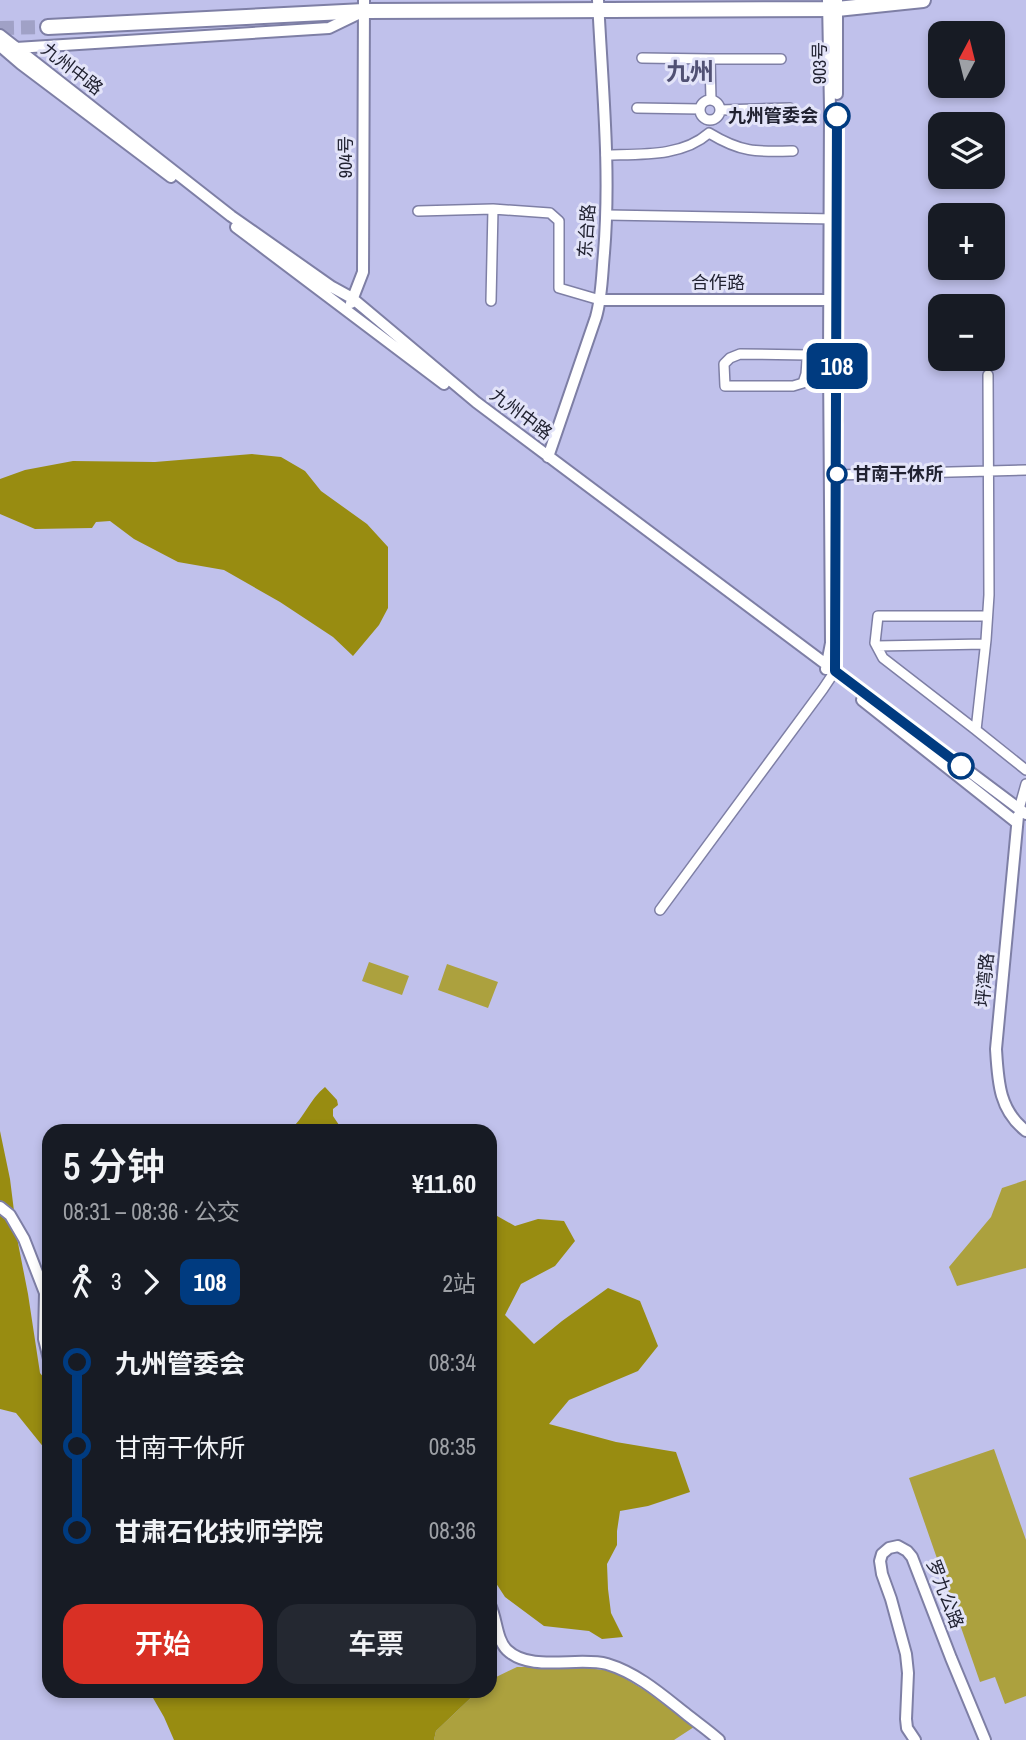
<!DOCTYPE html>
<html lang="zh">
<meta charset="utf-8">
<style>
body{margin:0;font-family:"Archivo Narrow","Noto Sans SC",sans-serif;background:#242831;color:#f1f3f6;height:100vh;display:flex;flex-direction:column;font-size:26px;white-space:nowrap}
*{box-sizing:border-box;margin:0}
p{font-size:23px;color:#9ea1a6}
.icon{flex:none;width:38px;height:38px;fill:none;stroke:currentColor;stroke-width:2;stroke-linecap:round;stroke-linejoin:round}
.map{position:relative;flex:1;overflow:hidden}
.drawer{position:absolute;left:42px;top:1124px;width:455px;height:574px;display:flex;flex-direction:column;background:#171b24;border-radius:21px;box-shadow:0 4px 10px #0003}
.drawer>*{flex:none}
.badge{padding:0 14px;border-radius:10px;font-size:24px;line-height:46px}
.needle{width:46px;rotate:7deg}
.controls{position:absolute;left:928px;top:21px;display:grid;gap:14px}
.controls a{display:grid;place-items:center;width:77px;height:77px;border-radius:14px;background:#171b24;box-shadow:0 4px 10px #0003;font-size:35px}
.map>.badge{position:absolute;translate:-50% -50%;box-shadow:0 0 0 4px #fff}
.legs{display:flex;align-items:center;gap:10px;height:77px;padding:0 21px;font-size:23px}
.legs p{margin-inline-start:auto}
.overview{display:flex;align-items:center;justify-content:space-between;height:119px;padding:0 21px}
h1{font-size:38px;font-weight:600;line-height:52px}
.cta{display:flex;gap:14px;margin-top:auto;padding:14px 21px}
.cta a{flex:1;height:80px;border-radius:21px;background:#d93025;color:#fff;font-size:28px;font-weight:600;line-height:80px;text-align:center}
.cta a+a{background:#242831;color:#f1f3f6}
ul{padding:0 21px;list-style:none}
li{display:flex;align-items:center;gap:24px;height:84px;font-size:26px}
li i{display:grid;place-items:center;width:10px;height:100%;margin:0 9px;background:currentColor}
li i::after{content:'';width:18px;height:18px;margin:-9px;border:5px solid;border-radius:50%;background:#171b24}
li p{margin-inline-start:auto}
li:first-child i{background:linear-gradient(#0000 50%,currentColor 0)}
li:last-child i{background:linear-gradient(currentColor 50%,#0000 0)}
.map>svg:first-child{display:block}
.green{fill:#aca13e}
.forest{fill:#988c11}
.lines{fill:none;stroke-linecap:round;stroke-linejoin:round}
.trunk-tunnel{stroke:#a0a1c6;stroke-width:14;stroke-dasharray:14 7;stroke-linecap:butt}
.minor-casing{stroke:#7e7fa5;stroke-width:12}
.tertiary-casing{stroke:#7e7fa5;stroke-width:14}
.trunk-casing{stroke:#7e7fa5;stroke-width:18}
.minor{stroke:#fff;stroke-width:9}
.tertiary{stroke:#fff;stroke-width:10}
.trunk{stroke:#fff;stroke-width:14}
.line-1-casing{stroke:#fff;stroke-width:16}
.line-1{stroke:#003b80;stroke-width:10}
.stop-1-dot{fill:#fff;stroke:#003b80;stroke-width:3.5}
.labels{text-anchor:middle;stroke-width:6;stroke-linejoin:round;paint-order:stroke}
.street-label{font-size:18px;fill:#212231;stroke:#e3e4f9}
.stop-label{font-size:18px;font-weight:bold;fill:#212231;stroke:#e3e4f9;text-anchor:end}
.district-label{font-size:24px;font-weight:bold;fill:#515174;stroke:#e3e4f9}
</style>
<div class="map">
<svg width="1026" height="1740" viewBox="0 0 1026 1740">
<rect width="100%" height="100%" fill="#c0c1eb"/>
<path class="green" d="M 369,962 L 409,976 L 402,995 L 362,981 Z
M 447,964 L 498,982 L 488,1008 L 438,990 Z
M 1026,1180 L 1026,1268 L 957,1286 L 949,1267 L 991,1217 L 1002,1188 Z
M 994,1449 L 1026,1540 L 1026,1696 L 1005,1704 L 995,1677 L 980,1682 L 909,1478 Z
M 517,1667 L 577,1667 L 613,1671 L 646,1691 L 694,1727 L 674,1740 L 434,1740 L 436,1731 L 478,1691 L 490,1690 L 490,1680 Z"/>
<path class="forest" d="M 252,454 L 281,457 L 305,471 L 321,491 L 367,524 L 388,547 L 388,608 L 379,625 L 353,656 L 333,637 L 280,602 L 224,570 L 178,562 L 134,539 L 110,521 L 96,522 L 92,528 L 35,529 L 0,514 L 0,479 L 25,470 L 73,461 L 155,462 Z
M 325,1087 L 337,1100 L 338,1105 L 333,1109 L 333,1116 L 341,1128 L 337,1130 L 290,1130 C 304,1118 310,1099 325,1087 Z
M 0,1131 L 10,1179 L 18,1243 L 28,1294 L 40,1373 L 49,1384 L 49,1454 L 16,1413 L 0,1409 Z
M 490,1212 L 515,1226 L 538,1219 L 564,1221 L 575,1241 L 555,1266 L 521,1284 L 505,1315 L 534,1344 L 562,1321 L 608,1288 L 640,1301 L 658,1346 L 638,1371 L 569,1400 L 549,1424 L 616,1442 L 676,1452 L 690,1492 L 648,1506 L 620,1511 L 617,1531 L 617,1545 L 607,1564 L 608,1589 L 611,1613 L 623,1637 L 602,1639 L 589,1631 L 544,1626 L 505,1597 L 490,1574 Z
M 149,1691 L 478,1691 L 436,1731 L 434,1740 L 174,1740 L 164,1717 Z"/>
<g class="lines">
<path class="trunk-tunnel" d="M 0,28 L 48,27"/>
<defs>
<path id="minor" d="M 642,58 L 710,59 L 711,100
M 710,59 L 781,59
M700 110a10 10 0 1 1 20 0a10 10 0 1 1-20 0Z
M 637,108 L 700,109
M 720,110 L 790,108
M 606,155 C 641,154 682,157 709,133 C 742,153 757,152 793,151
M 418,211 L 493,209 L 550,213 L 559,221 L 559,288 L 600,300
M 607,215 L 836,219
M 491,301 L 493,209
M 807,361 L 808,355 L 740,354 L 730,358 L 724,364 L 725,386 L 793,386 L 803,383 L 806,374 L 807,361 L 835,361
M 988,375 L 989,595 L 986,640 L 976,730 L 1026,770
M 837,475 L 1026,470
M 877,646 L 985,644
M 976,730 L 883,658 L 875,643 L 878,616 L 987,616
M 1019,809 L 1026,784
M 660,910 L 823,689 L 835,671"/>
<path id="tertiary" d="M 837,0 L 837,94
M 0,35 L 231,216 L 332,287 L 352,298 L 476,402 L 1026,814
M 0,46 L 21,64 L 171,177
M 14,50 L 16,48 L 329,28 L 360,13
M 236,227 L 444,384
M 600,300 L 834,300
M 351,303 L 363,272 L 364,0
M 837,420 L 837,135
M 548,457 L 596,317 C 602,296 602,274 604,253 C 611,169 602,84 598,0
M 826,669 L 831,643 L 829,361 L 830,109 L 828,0
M 862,700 L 1016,822
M 1018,816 L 996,1049 C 998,1082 999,1110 1026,1131
M 0,1207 L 10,1215 L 24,1239 L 45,1293 L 44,1339 L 49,1359
M 490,1605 C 497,1619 496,1639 507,1650 C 531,1673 578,1656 607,1664 C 637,1673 661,1694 685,1713 C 696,1722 708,1730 719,1740
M 915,1740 L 907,1728 L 906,1719 L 908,1673 L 906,1654 L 891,1599 L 882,1574 L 880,1561 L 882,1554 L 889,1548 L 898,1546 L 907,1551 L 912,1557 L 951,1658 L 985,1740"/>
<path id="trunk" d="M 48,27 L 364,11 L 837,9 L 923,0"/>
</defs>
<use href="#minor" class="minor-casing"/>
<use href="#tertiary" class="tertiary-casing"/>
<use href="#trunk" class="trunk-casing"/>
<use href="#minor" class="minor"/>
<use href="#tertiary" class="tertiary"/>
<use href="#trunk" class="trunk"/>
</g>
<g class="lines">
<defs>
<path id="line-1" d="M 837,116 L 835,671 L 961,766"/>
</defs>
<use href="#line-1" class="line-1-casing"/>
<use href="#line-1" class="line-1"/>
</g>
<g class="stop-1-dot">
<circle cx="837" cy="116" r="12"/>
<circle cx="837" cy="474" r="9"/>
<circle cx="961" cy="766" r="12"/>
</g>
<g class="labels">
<g class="street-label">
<text transform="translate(820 63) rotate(-90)" y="6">903号</text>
<text transform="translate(72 69) rotate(38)" y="6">九州中路</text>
<text transform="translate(346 157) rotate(-90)" y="6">904号</text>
<text transform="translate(587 231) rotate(-86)" y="6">东台路</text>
<text x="718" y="289">合作路</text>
<text transform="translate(521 414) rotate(37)" y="6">九州中路</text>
<text transform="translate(985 980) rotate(-85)" y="6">坪湾路</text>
<text transform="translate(945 1594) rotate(69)" y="6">罗九公路</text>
</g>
<g class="stop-label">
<text x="818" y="122">九州管委会</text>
<text x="853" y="480" text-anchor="start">甘南干休所</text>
</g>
<g class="district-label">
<text x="690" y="80">九州</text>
</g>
</g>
</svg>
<div class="controls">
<a><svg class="needle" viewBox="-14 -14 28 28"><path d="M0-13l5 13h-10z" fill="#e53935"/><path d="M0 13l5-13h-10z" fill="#9ea1a6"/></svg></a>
<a><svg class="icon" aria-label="layers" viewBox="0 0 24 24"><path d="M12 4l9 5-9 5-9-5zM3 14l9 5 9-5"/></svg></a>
<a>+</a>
<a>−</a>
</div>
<b class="badge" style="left:837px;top:366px;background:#003b80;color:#fff">108</b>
<section class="drawer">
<div class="overview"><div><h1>5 分钟</h1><p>08:31 – 08:36 · 公交</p></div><b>¥11.60</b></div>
<div class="legs"><svg class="icon" aria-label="walk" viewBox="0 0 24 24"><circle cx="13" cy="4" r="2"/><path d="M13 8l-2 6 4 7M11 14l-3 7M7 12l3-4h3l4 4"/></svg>3<svg class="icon" aria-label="forward" viewBox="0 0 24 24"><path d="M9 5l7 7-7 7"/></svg><b class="badge" style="background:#003b80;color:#fff">108</b><p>2站</p></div>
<ul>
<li><i style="color:#003b80"></i><b>九州管委会</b><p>08:34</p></li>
<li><i style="color:#003b80"></i><span>甘南干休所</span><p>08:35</p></li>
<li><i style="color:#003b80"></i><b>甘肃石化技师学院</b><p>08:36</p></li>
</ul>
<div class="cta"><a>开始</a><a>车票</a></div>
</section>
</div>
